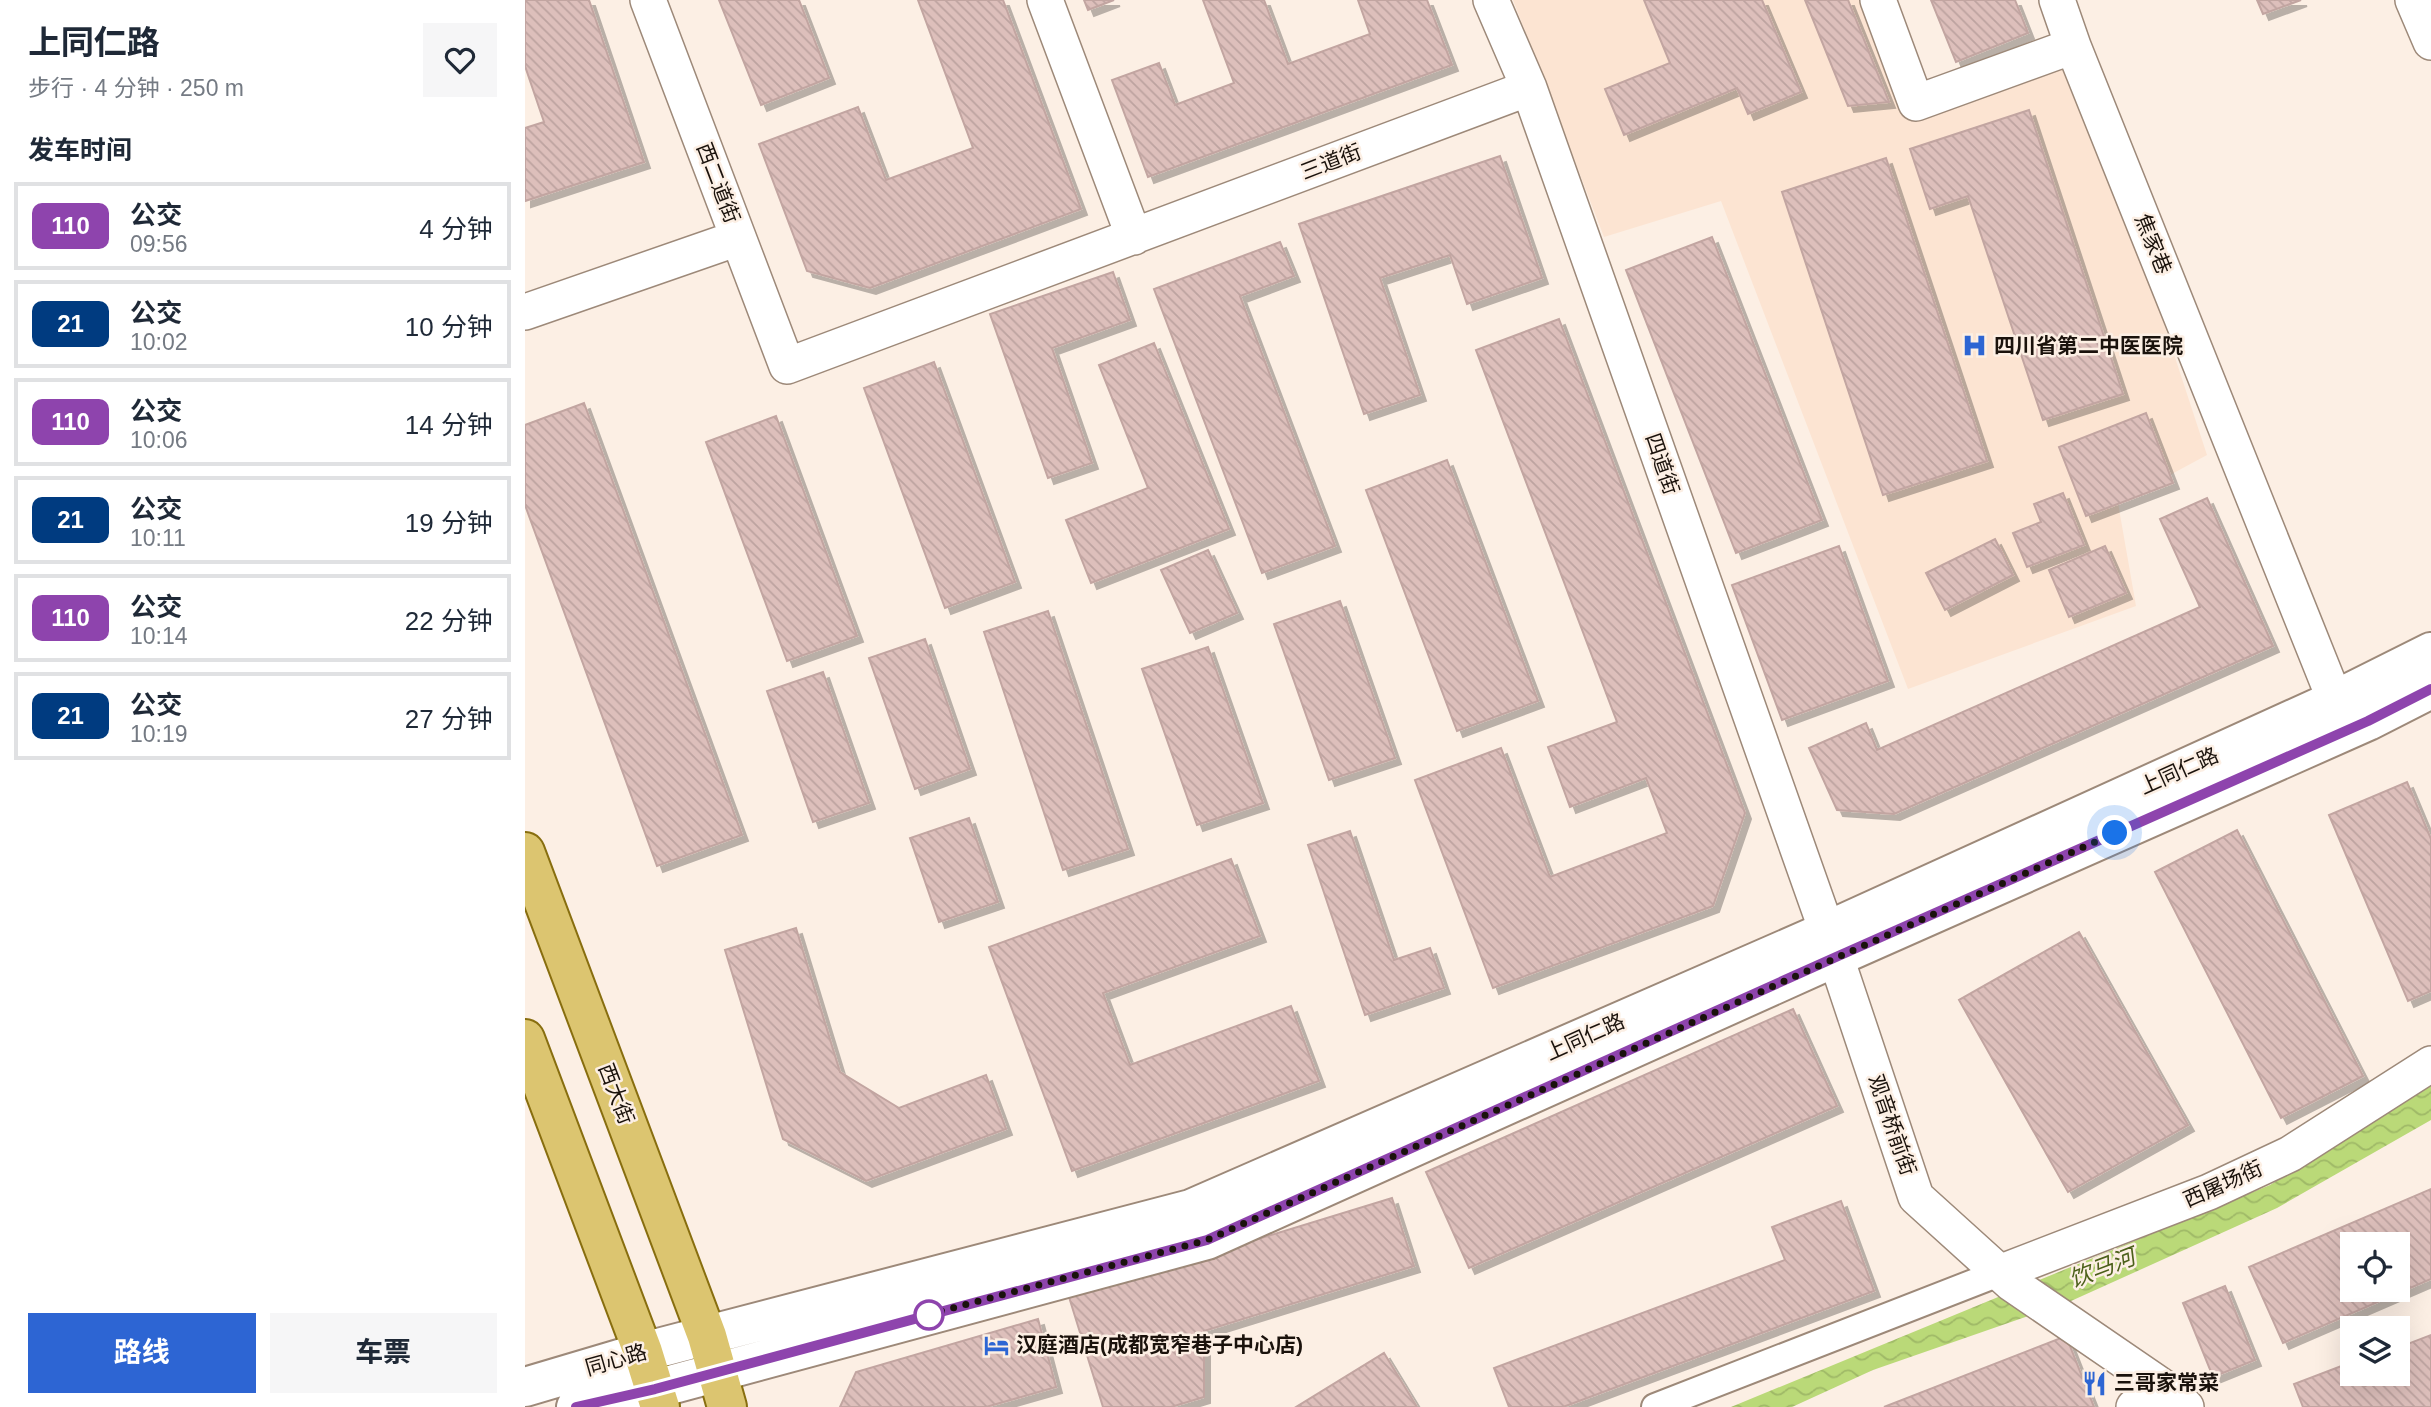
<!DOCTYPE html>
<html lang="zh">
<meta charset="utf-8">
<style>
body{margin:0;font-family:Helvetica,"Noto Sans SC",sans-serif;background:#f6f6f7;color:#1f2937;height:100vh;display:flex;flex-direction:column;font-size:26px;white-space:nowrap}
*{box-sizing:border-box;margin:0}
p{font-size:23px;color:#747a83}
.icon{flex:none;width:38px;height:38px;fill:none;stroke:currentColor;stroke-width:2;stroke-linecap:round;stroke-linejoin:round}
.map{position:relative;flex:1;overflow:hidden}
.drawer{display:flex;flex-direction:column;background:#fff;width:525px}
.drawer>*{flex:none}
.badge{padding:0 14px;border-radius:10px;font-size:24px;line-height:46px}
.tools{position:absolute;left:1815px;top:1232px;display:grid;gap:14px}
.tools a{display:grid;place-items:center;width:70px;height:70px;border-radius:0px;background:#fff;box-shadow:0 7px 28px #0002;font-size:35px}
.you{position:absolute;width:35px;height:35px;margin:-18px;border:5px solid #fff;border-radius:50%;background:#1a73e8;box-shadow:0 0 0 10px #1a73e833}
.map>.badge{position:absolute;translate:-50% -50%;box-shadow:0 0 0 4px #fff}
h2{padding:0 28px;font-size:26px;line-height:63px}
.round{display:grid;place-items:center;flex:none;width:74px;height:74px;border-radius:0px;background:#f6f6f7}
.overview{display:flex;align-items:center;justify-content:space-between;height:119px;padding:0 28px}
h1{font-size:33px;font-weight:700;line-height:52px}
.cta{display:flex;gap:14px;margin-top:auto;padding:14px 28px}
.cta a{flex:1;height:80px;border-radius:0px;background:#2d65d3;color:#fff;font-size:28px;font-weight:700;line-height:80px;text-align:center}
.cta a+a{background:#f6f6f7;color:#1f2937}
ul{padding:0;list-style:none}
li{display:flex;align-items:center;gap:21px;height:88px;margin:0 14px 10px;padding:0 14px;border:4px solid #e0e1e3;border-radius:0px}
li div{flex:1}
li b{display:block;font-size:26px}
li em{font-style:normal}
li .badge{min-width:77px;font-weight:700;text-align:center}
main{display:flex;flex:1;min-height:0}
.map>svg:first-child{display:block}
.built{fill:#fce4d2}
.water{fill:url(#water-waves)}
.building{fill:url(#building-back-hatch);stroke:#c2a5a1;stroke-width:2;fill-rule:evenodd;filter:url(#shadow)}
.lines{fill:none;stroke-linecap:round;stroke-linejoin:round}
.pedestrian-casing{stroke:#9d8979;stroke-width:30}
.minor-casing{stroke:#9d8979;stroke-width:38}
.tertiary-casing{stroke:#9d8979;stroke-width:42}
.primary-casing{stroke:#886e0f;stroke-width:42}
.pedestrian{stroke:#fff;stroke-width:26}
.minor{stroke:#fff;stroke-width:35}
.tertiary{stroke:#fff;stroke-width:38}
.primary{stroke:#dcc570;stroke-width:38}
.line-casing{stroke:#fff;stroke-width:16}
.line{stroke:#8e44ad;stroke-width:10}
.walk{stroke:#1a120c;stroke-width:7;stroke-dasharray:0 12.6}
.stop-dot{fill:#fff;stroke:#8e44ad;stroke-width:3.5}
.labels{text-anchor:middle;stroke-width:5;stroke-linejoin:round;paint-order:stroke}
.street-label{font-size:21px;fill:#1a120c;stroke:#fcefe4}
.poi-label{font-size:21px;font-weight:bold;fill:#1a120c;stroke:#fcefe4;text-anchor:start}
.water-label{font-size:23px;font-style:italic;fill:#4c601b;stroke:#fcefe4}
</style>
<main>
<section class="drawer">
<div class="overview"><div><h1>上同仁路</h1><p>步行 · 4 分钟 · 250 m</p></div><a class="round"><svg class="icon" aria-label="heart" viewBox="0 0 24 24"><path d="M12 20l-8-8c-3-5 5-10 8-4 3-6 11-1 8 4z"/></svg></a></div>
<h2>发车时间</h2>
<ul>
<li><span class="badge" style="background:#8e44ad;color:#fff">110</span><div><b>公交</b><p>09:56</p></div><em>4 分钟</em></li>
<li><span class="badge" style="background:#003b80;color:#fff">21</span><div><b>公交</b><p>10:02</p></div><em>10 分钟</em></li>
<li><span class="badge" style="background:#8e44ad;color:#fff">110</span><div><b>公交</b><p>10:06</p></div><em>14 分钟</em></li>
<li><span class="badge" style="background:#003b80;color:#fff">21</span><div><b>公交</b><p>10:11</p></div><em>19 分钟</em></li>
<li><span class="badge" style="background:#8e44ad;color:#fff">110</span><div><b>公交</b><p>10:14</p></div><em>22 分钟</em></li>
<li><span class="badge" style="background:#003b80;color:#fff">21</span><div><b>公交</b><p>10:19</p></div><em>27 分钟</em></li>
</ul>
<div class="cta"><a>路线</a><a>车票</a></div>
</section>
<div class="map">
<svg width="1906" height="1407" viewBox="0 0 1906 1407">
<defs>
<pattern id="water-waves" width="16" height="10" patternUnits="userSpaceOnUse" patternTransform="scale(1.75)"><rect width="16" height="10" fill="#bad978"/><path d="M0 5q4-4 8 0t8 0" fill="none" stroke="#9fb967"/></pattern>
<pattern id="building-back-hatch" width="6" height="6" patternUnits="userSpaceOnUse" patternTransform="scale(1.75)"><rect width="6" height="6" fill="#ddbfbb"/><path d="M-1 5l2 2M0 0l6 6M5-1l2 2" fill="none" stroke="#bda3a0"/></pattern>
<filter id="shadow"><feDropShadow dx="6" dy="6" stdDeviation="0" flood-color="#0004"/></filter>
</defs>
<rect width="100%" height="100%" fill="#fcefe4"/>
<path class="built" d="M 988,0 L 1353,0 L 1391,103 L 1548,46 L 1682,455 L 1593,503 L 1611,606 L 1383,689 L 1196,201 L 1079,237 Z"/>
<path class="water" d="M 1906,1082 L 1906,1120 L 1752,1208 L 1546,1301 L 1348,1370 L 1267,1407 L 1206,1407 L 1745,1185 Z"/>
<path class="building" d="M 0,0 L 64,0 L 119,162 L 0,201 L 0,128 L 19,122 L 0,66 Z
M 194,0 L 274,0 L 304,78 L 236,105 Z
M 393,0 L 478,0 L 556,209 L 345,288 L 282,271 L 234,144 L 333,107 L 361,180 L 448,148 Z
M 559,0 L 589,0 L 563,10 Z
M 678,0 L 739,0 L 763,64 L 845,34 L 833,0 L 902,0 L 927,65 L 623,177 L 587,80 L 634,63 L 650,105 L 709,83 Z
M 1119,0 L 1237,0 L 1276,92 L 1223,114 L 1212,88 L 1099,135 L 1080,89 L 1145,63 Z
M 1280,0 L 1323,0 L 1364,102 L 1323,106 Z
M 1406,0 L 1490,0 L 1503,33 L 1431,62 Z
M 1732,0 L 1776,0 L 1738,14 Z
M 1504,110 L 1598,394 L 1518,420 L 1443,196 L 1405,209 L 1385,149 Z
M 975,156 L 1017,278 L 942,304 L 925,255 L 855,278 L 895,395 L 839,414 L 774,224 Z
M 1361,158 L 1462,461 L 1358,495 L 1257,192 Z
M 1187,237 L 1297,520 L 1211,553 L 1101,270 Z
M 755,242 L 769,276 L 715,296 L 810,546 L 737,573 L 629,289 Z
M 588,272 L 605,320 L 527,348 L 567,463 L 523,478 L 465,314 Z
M 1034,319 L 1220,813 L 1188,906 L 968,988 L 890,780 L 976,748 L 1025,877 L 1142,833 L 1121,778 L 1045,807 L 1023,747 L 1092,722 L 951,350 Z
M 629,343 L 704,529 L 566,583 L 541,520 L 623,488 L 574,365 Z
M 409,362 L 490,582 L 420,608 L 339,388 Z
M 59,403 L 217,835 L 132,866 L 0,505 L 0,425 Z
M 1621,413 L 1648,483 L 1561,516 L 1534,447 Z
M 251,416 L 332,636 L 262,661 L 181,442 Z
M 922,460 L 1013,701 L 932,731 L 841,490 Z
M 1538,493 L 1559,545 L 1502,567 L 1488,533 L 1516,522 L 1509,504 Z
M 1682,498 L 1748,646 L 1369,814 L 1312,810 L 1284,748 L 1341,723 L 1352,750 L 1675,607 L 1635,519 Z
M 1470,539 L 1488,575 L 1420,610 L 1401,573 Z
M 1314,546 L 1363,681 L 1257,720 L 1207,585 Z
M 1580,546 L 1601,593 L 1544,617 L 1524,570 Z
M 683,550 L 712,613 L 665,633 L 636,570 Z
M 815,601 L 870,758 L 804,780 L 749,624 Z
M 523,611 L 603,849 L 538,870 L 459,632 Z
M 400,639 L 445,769 L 390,789 L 344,658 Z
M 683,647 L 738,803 L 672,825 L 617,669 Z
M 298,672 L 344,803 L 288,822 L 242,691 Z
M 1882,782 L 1906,839 L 1906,991 L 1883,1001 L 1804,815 Z
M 444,818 L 473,902 L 414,922 L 385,838 Z
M 1712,830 L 1838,1076 L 1756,1118 L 1630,872 Z
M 825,831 L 869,960 L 905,948 L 919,988 L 840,1015 L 783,845 Z
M 706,859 L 735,936 L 578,993 L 605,1065 L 766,1006 L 794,1081 L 547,1171 L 464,947 Z
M 271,928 L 315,1072 L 374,1108 L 461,1075 L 481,1129 L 341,1181 L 258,1139 L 200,950 Z
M 1554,932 L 1663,1125 L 1543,1192 L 1434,1000 Z
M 1268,1009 L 1312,1106 L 944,1268 L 901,1172 Z
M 1906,1189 L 1906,1279 L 1758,1343 L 1724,1267 ZM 1827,1244 L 1872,1244 L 1872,1290 L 1827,1290 Z
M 867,1198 L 889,1266 L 679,1331 L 679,1397 L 646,1407 L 578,1407 L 544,1297 Z
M 1316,1201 L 1349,1291 L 1038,1407 L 984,1407 L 969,1368 L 1260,1260 L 1247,1227 Z
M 1700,1286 L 1730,1360 L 1688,1377 L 1658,1303 Z
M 513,1319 L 531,1387 L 461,1407 L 315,1407 L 331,1372 Z
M 1906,1335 L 1906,1407 L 1778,1407 L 1769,1384 L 1827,1362 L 1827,1374 L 1835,1374 L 1840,1386 L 1879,1371 L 1872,1348 Z
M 1541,1336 L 1569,1407 L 1359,1407 Z
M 859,1353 L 892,1407 L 771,1407 Z"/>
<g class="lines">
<defs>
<path id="pedestrian" d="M 1130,1407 L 1474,1273"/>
<path id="minor" d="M 123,0 L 262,366 L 1004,88
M 520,0 L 609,237
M 966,0 L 1004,88 L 1302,931 L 1391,1197 L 1486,1283 L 1645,1392 L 1661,1407
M 1353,0 L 1391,103 L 1548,46 L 1810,700
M 1532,0 L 1548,46
M 1888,0 L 1906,42
M 0,312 L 213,238
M 1474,1273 L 1684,1192 L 1765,1154 L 1906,1064
M 1609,1407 L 1645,1392"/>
<path id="tertiary" d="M 0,1387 L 118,1352 L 666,1209 L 1302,931 L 1810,700 L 1906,652
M 51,1407 L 130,1389 L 682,1240 L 1311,957 L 1843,721 L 1906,689"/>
<path id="primary" d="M 0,852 L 182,1336 L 202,1407
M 0,1039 L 118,1352 L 135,1407"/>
</defs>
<use href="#pedestrian" class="pedestrian-casing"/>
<use href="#minor" class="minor-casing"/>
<use href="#tertiary" class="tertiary-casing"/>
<use href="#primary" class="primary-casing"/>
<use href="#pedestrian" class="pedestrian"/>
<use href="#minor" class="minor"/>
<use href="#tertiary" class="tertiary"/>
<use href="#primary" class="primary"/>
</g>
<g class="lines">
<defs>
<path id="line" d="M 51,1407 L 130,1389 L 682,1240 L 1311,957 L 1843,721 L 1906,689"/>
</defs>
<use href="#line" class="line-casing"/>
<use href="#line" class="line"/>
<path class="walk" d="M 404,1315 L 398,1316 L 682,1240 L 1590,833"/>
</g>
<defs>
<symbol id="hospital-bare" viewBox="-9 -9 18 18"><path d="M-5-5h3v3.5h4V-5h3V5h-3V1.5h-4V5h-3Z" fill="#2d65d3" stroke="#fcefe4" stroke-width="2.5" paint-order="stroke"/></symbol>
<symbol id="hotel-bare" viewBox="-9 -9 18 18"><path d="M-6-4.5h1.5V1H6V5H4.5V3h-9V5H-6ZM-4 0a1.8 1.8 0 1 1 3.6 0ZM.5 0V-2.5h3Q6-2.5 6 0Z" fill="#2d65d3" stroke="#fcefe4" stroke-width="2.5" paint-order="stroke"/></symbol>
<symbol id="restaurant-bare" viewBox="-9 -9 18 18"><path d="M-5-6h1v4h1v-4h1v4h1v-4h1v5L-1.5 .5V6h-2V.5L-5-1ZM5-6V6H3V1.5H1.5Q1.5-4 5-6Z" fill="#2d65d3" stroke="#fcefe4" stroke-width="2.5" paint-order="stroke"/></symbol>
</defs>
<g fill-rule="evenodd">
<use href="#hospital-bare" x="1432" y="328" width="35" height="35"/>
<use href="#hotel-bare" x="454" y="1328" width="35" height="35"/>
<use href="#restaurant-bare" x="1552" y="1366" width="35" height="35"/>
</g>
<circle class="stop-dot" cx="404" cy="1315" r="14"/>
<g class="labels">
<g class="street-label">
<text transform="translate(806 162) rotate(-21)" y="7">三道街</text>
<text transform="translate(193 183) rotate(69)" y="7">西二道街</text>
<text transform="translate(1628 244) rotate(68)" y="7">焦家巷</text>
<text transform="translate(1137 464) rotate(71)" y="7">四道街</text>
<text transform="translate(1654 771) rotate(-24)" y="7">上同仁路</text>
<text transform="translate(1060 1037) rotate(-24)" y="7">上同仁路</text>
<text transform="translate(91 1094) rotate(69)" y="7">西大街</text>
<text transform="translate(1367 1125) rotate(71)" y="7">观音桥前街</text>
<text transform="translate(1698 1184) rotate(-24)" y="7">西屠场街</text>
<text transform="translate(91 1360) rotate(-16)" y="7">同心路</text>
</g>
<g class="poi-label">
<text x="1469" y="353">四川省第二中医医院</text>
<text x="491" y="1352">汉庭酒店(成都宽窄巷子中心店)</text>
<text x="1589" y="1390">三哥家常菜</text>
</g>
<g class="water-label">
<text transform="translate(1577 1268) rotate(-21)" y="8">饮马河</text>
</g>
</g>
</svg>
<div class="tools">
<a><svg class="icon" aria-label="locate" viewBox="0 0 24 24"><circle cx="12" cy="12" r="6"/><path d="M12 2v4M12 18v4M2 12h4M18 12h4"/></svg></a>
<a><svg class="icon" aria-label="layers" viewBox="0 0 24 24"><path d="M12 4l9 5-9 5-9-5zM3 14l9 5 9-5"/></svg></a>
</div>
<div class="you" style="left:1590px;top:833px"></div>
</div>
</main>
